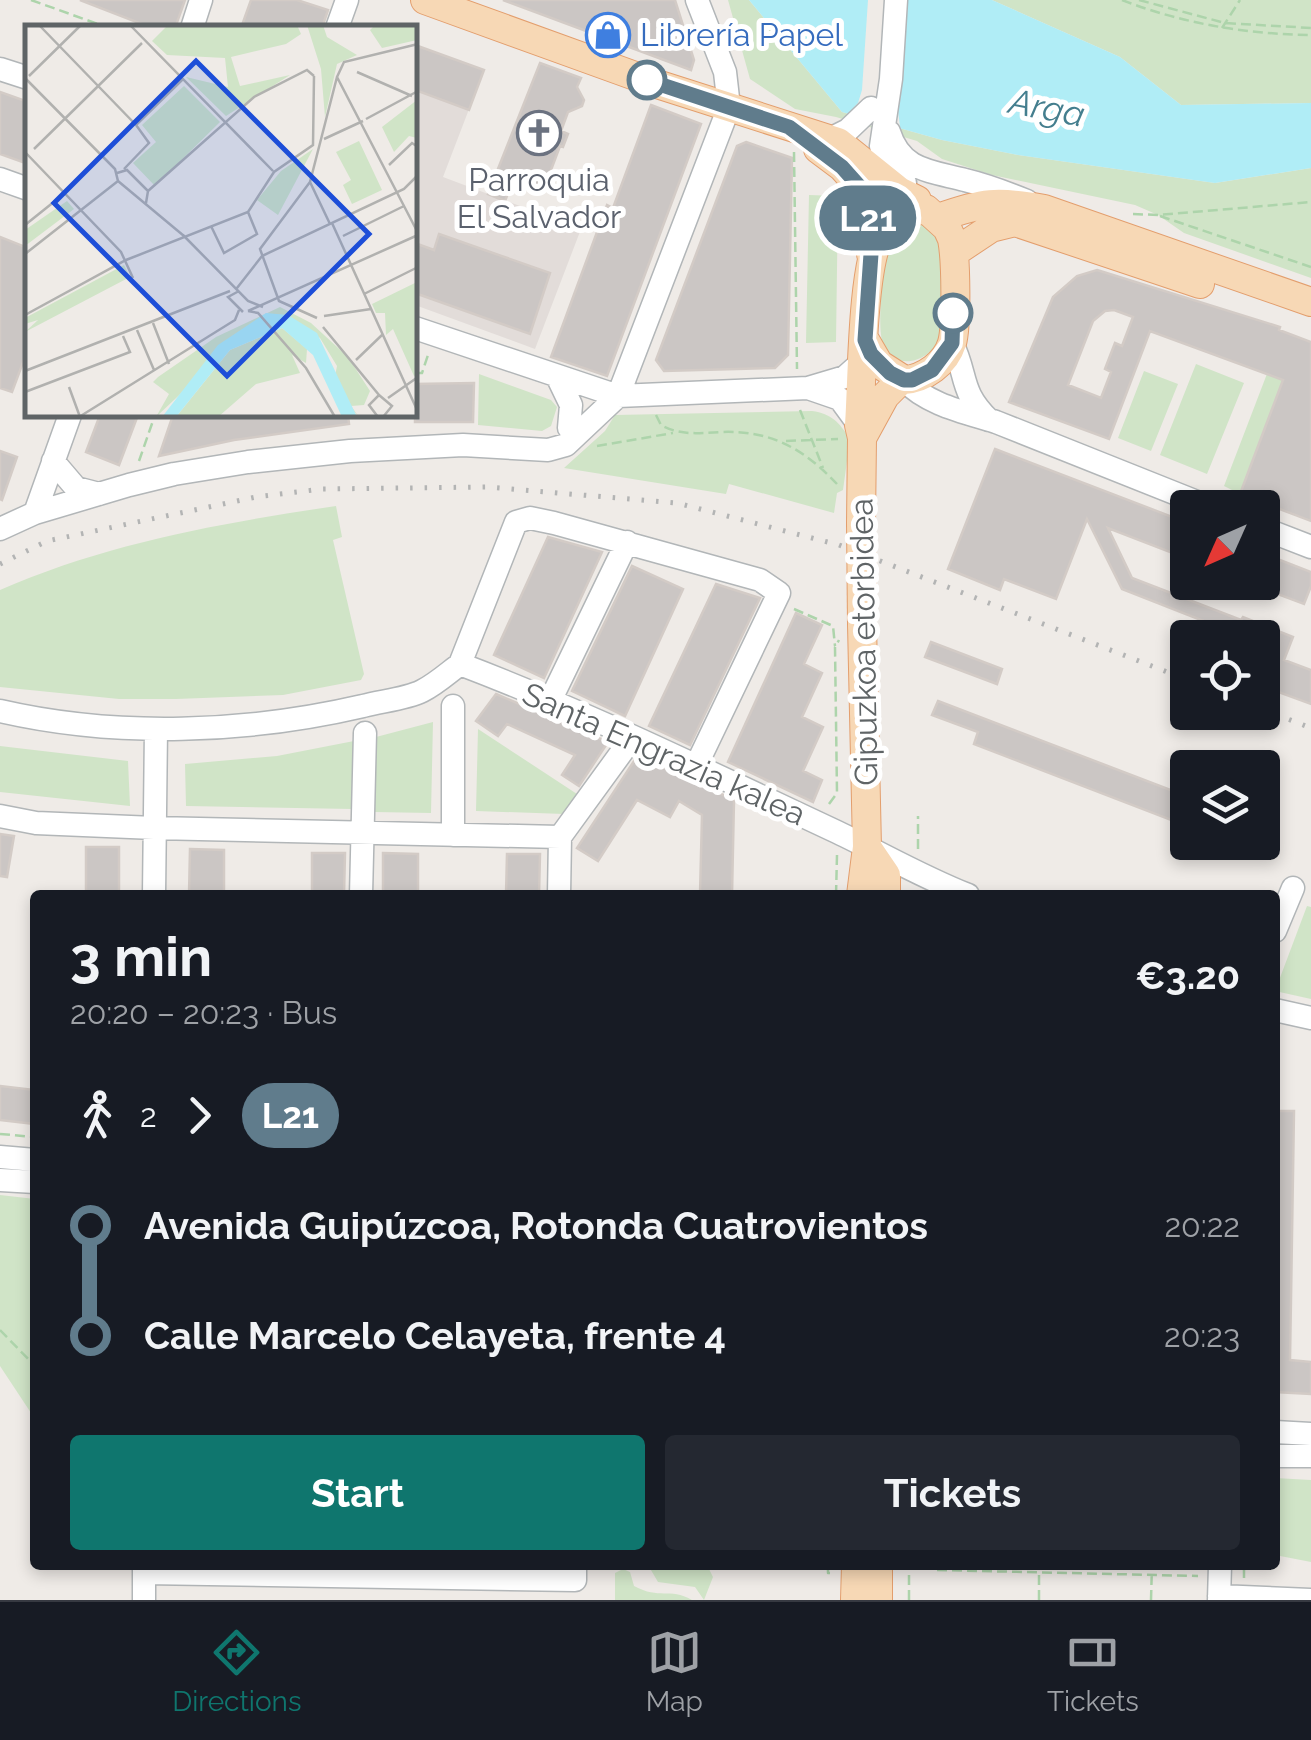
<!DOCTYPE html>
<meta charset="utf-8">
<style>
body{margin:0;font-family:Raleway,sans-serif;background:#242831;color:#f1f3f6;height:100vh;display:flex;flex-direction:column;font-size:38px;white-space:nowrap}
*{box-sizing:border-box;margin:0}
p{font-size:32px;color:#9ea1a6}
.icon{flex:none;width:55px;height:55px;fill:none;stroke:currentColor;stroke-width:2;stroke-linecap:round;stroke-linejoin:round}
.map{position:relative;flex:1;overflow:hidden}
.side{position:absolute;left:30px;top:890px;width:1250px;height:680px;display:flex;flex-direction:column;background:#171b24;border-radius:10px;box-shadow:0 5px 15px #0003}
.side>*{flex:none}
.badge{padding:0 20px;border-radius:32px;font-size:35px;line-height:65px}
.needle{width:65px;rotate:225deg}
.tools{position:absolute;left:1170px;top:490px;display:grid;gap:20px}
.tools a{display:grid;place-items:center;width:110px;height:110px;border-radius:10px;background:#171b24;box-shadow:0 5px 15px #0003;font-size:50px}
.map>.badge{position:absolute;translate:-50% -50%;box-shadow:0 0 0 5px #fff}
.legs{display:flex;align-items:center;gap:15px;height:110px;padding:0 40px;font-size:32px}
.legs p{margin-inline-start:auto}
.summary{display:flex;align-items:center;justify-content:space-between;height:170px;padding:0 40px}
h1{font-size:55px;font-weight:700;line-height:75px}
.button{display:flex;gap:20px;margin-top:auto;padding:20px 40px}
.button a{flex:1;height:115px;border-radius:10px;background:#0f766e;color:#fff;font-size:40px;font-weight:700;line-height:115px;text-align:center}
.button a+a{background:#242831;color:#f1f3f6}
ul{padding:0 40px;list-style:none}
li{display:flex;align-items:center;gap:35px;height:110px;font-size:38px}
li i{display:grid;place-items:center;width:15px;height:100%;margin:0 12px;background:currentColor}
li i::after{content:'';width:25px;height:25px;margin:-12px;border:8px solid;border-radius:50%;background:#171b24}
li p{margin-inline-start:auto}
li:first-child i{background:linear-gradient(#0000 50%,currentColor 0)}
li:last-child i{background:linear-gradient(currentColor 50%,#0000 0)}
.menu{display:flex;justify-content:space-around;align-items:center;height:140px;border-top:2px solid #363941;background:#171b24;font-size:28px;color:#9ea1a6}
.menu a{display:grid;justify-items:center;gap:5px}
.menu .active{color:#0f766e}
.map>svg:first-child{display:block}
.education{fill:#e2dcd9}
.green{fill:#d0e4c7}
.water{fill:#b0edf6}
.pier{fill:#efebe7}
.building{fill:#cbc6c4;stroke:#d3cbc6;stroke-width:2.5;fill-rule:evenodd}
.lines{fill:none;stroke-linecap:round;stroke-linejoin:round}
.minor-casing{stroke:#b2b6b8;stroke-width:25}
.major-casing{stroke:#e39e6d;stroke-width:30}
.path{stroke:#add4ab;stroke-width:2.5;stroke-dasharray:10 5;stroke-linecap:butt}
.minor{stroke:#fff;stroke-width:22}
.major{stroke:#f7d8b5;stroke-width:28}
.rail{stroke:#b3b4b4;stroke-width:5;stroke-dasharray:2.5 12;stroke-linecap:butt}
.major-bridge-casing{stroke:#e39e6d;stroke-width:30;stroke-linecap:butt}
.major-bridge{stroke:#f7d8b5;stroke-width:28}
.line-1-casing{stroke:#fff;stroke-width:22}
.line-1{stroke:#607c8c;stroke-width:15}
.stop-1-dot{fill:#fff;stroke:#607c8c;stroke-width:5}
.labels{text-anchor:middle;stroke-width:10;stroke-linejoin:round;paint-order:stroke}
.shop-label{font-size:32px;fill:#366cbe;stroke:#fff;text-anchor:start}
.worship-label{font-size:32px;fill:#5b616d;stroke:#fff}
.street-label{font-size:32px;fill:#5f6466;stroke:#fff}
.water-label{font-size:35px;font-style:italic;fill:#447e8e;stroke:#fff}
.inset-road{fill:none;stroke:#b1b1af;stroke-width:2.5}
.view{fill:#1d4ed8;fill-opacity:0.15;stroke:#1d4ed8;stroke-width:5}
.inset-edge{fill:none;stroke:#5f6466;stroke-width:5}
</style>
<div class="map">
<svg width="1311" height="1600" viewBox="0 0 1311 1600">
<rect width="100%" height="100%" fill="#efebe7"/>
<path class="education" d="M 415,45 L 484,70 L 443,177 L 581,229 L 535,349 L 415,305 Z"/>
<path class="green" d="M 728,0 L 749,0 L 842,112 L 942,140 L 1018,155 L 1215,183 L 1311,168 L 1311,278 L 1184,233 L 1158,215 L 1135,205 L 992,175 L 942,159 L 917,141 L 836,117 L 795,109 L 750,79 Z
M 992,0 L 1311,0 L 1311,103 L 1181,105 L 1120,57 Z
M 809,195 L 838,196 L 836,342 L 806,343 Z
M 920,220 L 944,242 C 943,266 947,314 941,335 C 933,361 895,374 883,344 C 876,327 884,255 889,236 Z
M 1283,332 L 1300,338 L 1240,494 L 1224,486 Z
M 1196,364 L 1244,383 L 1207,474 L 1160,455 Z
M 1144,371 L 1178,384 L 1151,451 L 1118,438 Z
M 479,374 L 551,400 L 557,407 L 551,426 L 542,431 L 478,425 Z
M 812,411 C 832,414 839,422 850,439 L 843,490 L 837,493 L 834,513 L 729,484 L 726,494 L 564,468 L 605,431 L 615,415 Z
M 336,506 L 342,537 L 333,540 L 364,674 L 361,680 L 283,695 L 176,699 L 119,699 L 0,687 L 0,590 C 107,543 221,523 336,506 Z
M 433,722 L 431,813 L 374,812 L 376,737 Z
M 478,729 L 577,794 L 564,814 L 476,811 Z
M 354,741 L 352,809 L 186,806 L 185,764 L 277,756 Z
M 0,746 L 128,761 L 130,806 L 0,792 Z
M 1307,906 L 1311,907 L 1311,999 L 1275,991 Z
M 0,1195 L 35,1199 L 35,1419 L 0,1366 Z
M 1275,1478 L 1311,1480 L 1311,1562 L 1275,1555 Z
M 648,1565 L 707,1565 L 713,1577 L 704,1600 L 695,1587 L 658,1582 Z
M 623,1569 L 630,1572 L 634,1586 C 660,1600 669,1587 692,1600 L 615,1600 L 615,1573 Z"/>
<path class="water" d="M 749,0 L 992,0 L 1120,57 L 1181,105 L 1311,103 L 1311,168 L 1215,183 L 1018,155 L 942,140 L 842,112 Z"/>
<path class="pier" d="M 868,0 L 905,0 L 898,111 L 901,134 L 844,118 L 858,103 L 862,90 Z"/>
<path class="building" d="M 80,0 L 185,0 L 175,28 L 152,28 Z
M 251,0 L 297,0 L 328,10 L 322,28 L 241,28 Z
M 503,0 L 675,0 L 694,60 L 691,70 Z
M 415,45 L 484,70 L 469,110 L 415,90 Z
M 540,63 L 581,78 L 577,87 L 584,100 L 582,106 L 568,112 L 561,131 L 568,134 L 563,147 L 560,146 L 545,186 L 538,184 L 535,192 L 512,183 L 505,201 L 488,194 Z
M 0,92 L 28,102 L 28,164 L 0,154 Z
M 651,105 L 701,124 L 607,376 L 551,357 L 607,205 L 613,208 Z
M 746,142 L 792,158 L 788,355 L 775,368 L 664,371 L 656,360 L 737,146 Z
M 439,234 L 550,273 L 530,334 L 415,293 L 415,243 L 434,250 Z
M 0,237 L 28,248 L 28,349 L 12,392 L 0,388 Z
M 1097,270 L 1280,327 L 1279,330 L 1311,342 L 1311,521 L 1240,494 L 1283,380 L 1150,331 L 1109,439 L 1009,402 L 1053,297 L 1077,276 ZM 1114,310 L 1133,317 L 1122,346 L 1115,343 L 1105,369 L 1111,372 L 1101,398 L 1068,385 L 1093,321 L 1105,311 Z
M 474,383 L 473,422 L 415,422 L 415,384 Z
M 100,415 L 138,415 L 119,465 L 86,452 Z
M 173,415 L 348,415 L 349,424 L 234,440 L 159,456 Z
M 995,449 L 1188,523 L 1188,559 L 1108,528 L 1132,578 L 1241,620 L 1243,617 L 1293,637 L 1284,660 L 1311,670 L 1311,704 L 1262,686 L 1262,638 L 1221,638 L 1224,629 L 1122,589 L 1087,519 L 1056,599 L 1004,579 L 1000,590 L 948,569 Z
M 0,451 L 17,457 L 2,500 L 0,499 Z
M 548,537 L 602,552 L 544,678 L 494,655 Z
M 1262,553 L 1311,572 L 1311,586 L 1304,604 L 1262,588 Z
M 632,566 L 683,589 L 625,716 L 572,691 Z
M 716,584 L 760,598 L 690,745 L 649,726 Z
M 796,613 L 822,625 L 804,664 L 822,673 L 802,717 L 823,727 L 803,771 L 822,780 L 813,802 L 728,762 Z
M 931,642 L 1002,669 L 997,684 L 925,657 Z
M 496,694 L 608,742 L 579,786 L 562,775 L 575,755 L 507,724 L 498,736 L 476,721 Z
M 938,701 L 1181,794 L 1171,820 L 974,744 L 978,732 L 932,715 Z
M 638,755 L 734,800 L 732,895 L 700,895 L 702,815 L 679,801 L 670,817 L 637,800 L 598,861 L 577,848 Z
M 0,834 L 14,836 L 7,877 L 0,876 Z
M 86,847 L 119,847 L 119,895 L 86,895 Z
M 190,849 L 224,850 L 224,895 L 189,895 Z
M 312,853 L 345,853 L 344,895 L 312,895 Z
M 383,853 L 418,854 L 418,895 L 383,895 Z
M 507,854 L 540,854 L 539,895 L 506,895 Z
M 0,1086 L 35,1090 L 35,1124 L 0,1120 Z
M 1275,1111 L 1294,1111 L 1290,1360 L 1311,1362 L 1311,1394 L 1275,1392 Z"/>
<g class="lines">
<defs>
<path id="minor" d="M 896,0 L 891,79 L 881,146 L 885,161 L 905,183
M 192,28 L 201,0
M 337,28 L 347,0
M 0,69 L 28,78
M 889,132 C 901,171 931,171 965,180 C 986,185 1007,193 1027,201
M 830,139 L 848,130 L 871,108
M 0,179 L 28,189
M 415,328 L 618,396 L 808,388 L 845,377 L 864,360
M 952,343 C 968,376 959,391 989,420
M 557,376 L 571,405 L 569,428
M 904,380 C 928,405 964,412 996,422 L 1212,508
M 808,388 L 840,399 L 859,425
M 53,461 L 76,488 L 99,494
M 35,513 L 70,415
M 1262,528 L 1311,547
M 0,529 L 35,513 L 129,485 L 174,474 L 248,462 L 350,451 L 463,445 L 548,450 L 566,445 L 618,396 L 729,107 L 725,72 L 697,0
M 460,664 L 516,522 L 530,518 L 554,523 L 760,580 L 779,593 L 696,766
M 551,699 L 627,542
M 453,706 L 453,835
M 0,711 C 117,738 247,733 363,706 C 382,701 406,699 422,691 C 436,684 448,673 460,664 C 589,713 713,774 837,832 C 881,853 922,877 968,895
M 0,816 L 36,823 L 154,828 L 560,837
M 154,895 L 156,729
M 361,895 L 365,733
M 559,895 L 560,837 L 632,738
M 1275,931 L 1293,888
M 1275,1010 L 1311,1018
M 0,1157 L 35,1160
M 0,1180 L 35,1182
M 1275,1432 L 1311,1434
M 1275,1456 L 1311,1456
M 144,1573 L 575,1580 L 575,1565
M 1219,1596 L 1310,1600
M 144,1600 L 144,1565
M 1219,1600 L 1220,1565"/>
<path id="major" d="M 425,0 L 660,85 L 838,142 L 899,191 L 917,200
M 818,149 L 842,167 L 867,195 L 871,254
M 938,218 C 983,202 997,200 1044,209 L 1311,302
M 955,252 L 991,228 L 1015,222 L 1200,284
M 862,438 L 885,396 L 902,379
M 861,523 L 862,438 L 859,425 C 862,384 862,266 880,236 C 891,219 907,212 926,209 L 947,228 L 952,239 C 956,259 957,325 952,343 C 946,363 924,379 904,380 L 879,364 L 865,340
M 867,847 L 886,875 L 886,895
M 861,895 L 867,847 L 862,624
M 855,1600 L 856,1565
M 878,1600 L 878,1565"/>
</defs>
<use href="#minor" class="minor-casing"/>
<use href="#major" class="major-casing"/>
<path class="path" d="M 31,0 L 109,28
M 1122,0 C 1184,24 1246,34 1311,35
M 1139,0 L 1225,23 L 1311,28
M 1222,28 L 1240,0
M 794,152 L 797,369
M 1133,214 L 1158,215 L 1311,202
M 1160,216 L 1311,267
M 415,373 L 422,373 L 429,352
M 800,410 L 823,468
M 656,415 L 661,425 C 681,436 699,433 721,432 C 771,430 804,449 837,484
M 786,441 L 838,439
M 597,446 L 673,433
M 139,461 L 155,415
M 794,609 L 833,626 L 835,646
M 829,804 L 837,793 L 835,647 L 839,640
M 918,849 L 918,816
M 836,895 L 837,855
M 0,1134 L 35,1137
M 0,1330 L 35,1366
M 828,1565 L 828,1573 L 834,1573
M 937,1570 L 1198,1576
M 1244,1578 L 1244,1565
M 909,1600 L 909,1565
M 1039,1600 L 1039,1565
M 1151,1600 L 1152,1565"/>
<use href="#minor" class="minor"/>
<use href="#major" class="major"/>
<path class="rail" d="M 0,564 L 47,541 L 256,497 L 322,489 L 487,487 L 677,503 L 839,545 L 1188,680
M 1262,709 L 1311,728"/>
<defs>
<path id="major-bridge" d="M 861,523 L 862,624"/>
</defs>
<use href="#major-bridge" class="major-bridge-casing"/>
<use href="#major-bridge" class="major-bridge"/>
</g>
<g class="lines">
<defs>
<path id="line-1" d="M 647,80 L 789,127 L 842,167 L 867,195 L 871,254 L 865,340 L 871,354 L 890,373 L 904,380 L 912,380 L 932,370 L 952,343 L 953,313"/>
</defs>
<use href="#line-1" class="line-1-casing"/>
<use href="#line-1" class="line-1"/>
</g>
<defs>
<symbol id="shop-ring" viewBox="-11 -11 22 22"><circle r="9.5" fill="#fff" stroke="#3f7fe0" stroke-width="1.5"/><path d="M-5-2.5h2.3a2.7 3.5 0 0 1 5.4 0H5L5.5 6h-11ZM-1.5-2.5h3a1.5 2.3 0 0 0-3 0Z" fill="#3f7fe0"/></symbol>
<symbol id="church-ring" viewBox="-11 -11 22 22"><circle r="9.5" fill="#fff" stroke="#6b7280" stroke-width="1.5"/><path d="M-1.2-6h2.4v3.5h3.3v2.4h-3.3V6h-2.4V-.1h-3.3v-2.4h3.3Z" fill="#6b7280"/></symbol>
</defs>
<g fill-rule="evenodd">
<use href="#shop-ring" x="583" y="10" width="50" height="50"/>
<use href="#church-ring" x="514" y="108" width="50" height="50"/>
</g>
<g class="stop-1-dot">
<circle cx="647" cy="80" r="18"/>
<circle cx="953" cy="313" r="18"/>
</g>
<g class="labels">
<g class="shop-label">
<text x="640" y="46">Librería Papel</text>
</g>
<g class="worship-label">
<text x="539" y="191">Parroquia<tspan x="539" dy="37">El Salvador</tspan></text>
</g>
<g class="street-label">
<text transform="translate(864 642) rotate(-91)" y="11">Gipuzkoa etorbidea</text>
<text transform="translate(664 754) rotate(24)" y="11">Santa Engrazia kalea</text>
</g>
<g class="water-label">
<text transform="translate(1047 108) rotate(11)" y="12">Arga</text>
</g>
</g>
<g transform="translate(25 25)">
<rect width="392" height="392" fill="#efebe7"/>
<path d="M 143,0 L 272,0 L 276,9 L 261,19 L 206,32 L 215,61 L 265,50 L 201,91 L 161,52 L 203,62 L 200,33 L 142,30 L 127,16 ZM 282,0 L 298,0 L 302,12 L 332,30 L 312,39 L 300,92 L 296,44 ZM 350,0 L 392,0 L 392,15 L 357,23 L 345,5 ZM 159,61 L 195,97 L 130,161 L 108,138 L 131,117 L 117,100 ZM 392,75 L 392,113 L 384,111 L 369,127 L 357,102 ZM 334,116 L 357,165 L 327,179 L 318,160 L 326,155 L 311,127 ZM 288,124 L 253,190 L 232,175 L 256,146 ZM 42,176 L 49,184 L 0,221 L 0,205 ZM 99,240 L 105,252 L 0,307 L 13,295 L 0,299 L 0,293 ZM 392,257 L 393,349 L 389,351 L 368,304 L 361,310 L 360,288 L 351,288 L 347,279 ZM 255,282 L 286,298 L 323,332 L 345,366 L 339,380 L 326,381 L 334,392 L 320,376 L 309,356 L 312,341 L 295,313 L 241,288 L 131,392 L 144,369 L 128,357 L 133,352 L 191,312 ZM 257,303 L 282,324 L 281,338 L 267,330 L 275,348 L 231,359 L 193,392 L 151,392 L 205,325 Z" fill="#d0e4c7"/>
<path d="M 241,288 L 263,290 L 292,308 L 332,392 L 317,392 L 288,330 L 257,303 L 205,325 L 151,392 L 137,392 L 193,320 Z" fill="#b0edf6"/>
<path class="inset-road" d="M 14,0 L 111,100M 105,0 L 248,146M 393,19 L 319,37 L 312,52 L 393,208M 332,47 L 387,71M 4,51 L 56,0M 0,53 L 90,144 L 93,156 L 159,211M 341,94 L 393,66M 299,114 L 338,96M 9,124 L 117,18M 0,127 L 96,227 L 108,253M 364,140 L 387,118 L 393,122M 99,144 L 124,118 L 111,100 L 158,54M 92,148 L 102,145 L 123,166 L 121,178M 285,157 L 305,199M 123,166 L 229,72 L 282,45 L 289,51M 307,198 L 393,387M 0,200 L 40,168M 186,201 L 199,228 L 232,209 L 223,187M 158,210 L 223,276 L 238,282M 318,211 L 379,181M 0,229 L 93,156M 212,263 L 237,231 L 379,164 L 393,150M 214,266 L 203,272 L 218,287M 339,269 L 393,242M 223,286 L 233,288 L 281,343 L 310,392M 223,286 L 393,210M 0,290 L 101,235 L 223,187 L 249,147 L 288,120 L 289,51M 299,291 L 346,284M 292,293 L 254,276 L 235,224 L 285,157 L 312,52M 128,298 L 144,339M 298,302 L 354,370M 112,305 L 129,345M 331,335 L 357,310M 0,346 L 205,266M 44,362 L 55,392M 0,367 L 105,327 L 98,311M 363,373 L 393,352M 54,392 L 210,295 L 214,285M 353,392 L 344,380 L 354,370 L 367,381 L 358,392"/>
<path class="view" d="M 171,36 L 344,209 L 202,351 L 29,178 Z"/>
<rect width="392" height="392" class="inset-edge"/>
</g>
</svg>
<div class="tools">
<a><svg class="needle" viewBox="-14 -14 28 28"><path d="M0-13l5 13h-10z" fill="#e53935"/><path d="M0 13l5-13h-10z" fill="#9ea1a6"/></svg></a>
<a><svg class="icon" aria-label="locate" viewBox="0 0 24 24"><circle cx="12" cy="12" r="6"/><path d="M12 2v4M12 18v4M2 12h4M18 12h4"/></svg></a>
<a><svg class="icon" aria-label="layers" viewBox="0 0 24 24"><path d="M12 4l9 5-9 5-9-5zM3 14l9 5 9-5"/></svg></a>
</div>
<b class="badge" style="left:868px;top:218px;background:#607c8c;color:#fff">L21</b>
<section class="side">
<div class="summary"><div><h1>3 min</h1><p>20:20 – 20:23 · Bus</p></div><b>€3.20</b></div>
<div class="legs"><svg class="icon" aria-label="walk" viewBox="0 0 24 24"><circle cx="13" cy="4" r="2"/><path d="M13 8l-2 6 4 7M11 14l-3 7M7 12l3-4h3l4 4"/></svg>2<svg class="icon" aria-label="forward" viewBox="0 0 24 24"><path d="M9 5l7 7-7 7"/></svg><b class="badge" style="background:#607c8c;color:#fff">L21</b></div>
<ul>
<li><i style="color:#607c8c"></i><b>Avenida Guipúzcoa, Rotonda Cuatrovientos</b><p>20:22</p></li>
<li><i style="color:#607c8c"></i><b>Calle Marcelo Celayeta, frente 4</b><p>20:23</p></li>
</ul>
<div class="button"><a>Start</a><a>Tickets</a></div>
</section>
</div>
<nav class="menu">
<a class="active"><svg class="icon" aria-label="directions" viewBox="0 0 24 24"><path d="M12 3l9 9-9 9-9-9zM9 14v-3h6M13 9l2 2-2 2"/></svg>Directions</a>
<a><svg class="icon" aria-label="map" viewBox="0 0 24 24"><path d="M3 6l6-2 6 2 6-2v14l-6 2-6-2-6 2zM9 4v14M15 6v14"/></svg>Map</a>
<a><svg class="icon" aria-label="tickets" viewBox="0 0 24 24"><path d="M3 7h18v10H3zM15 7v10"/></svg>Tickets</a>
</nav>
